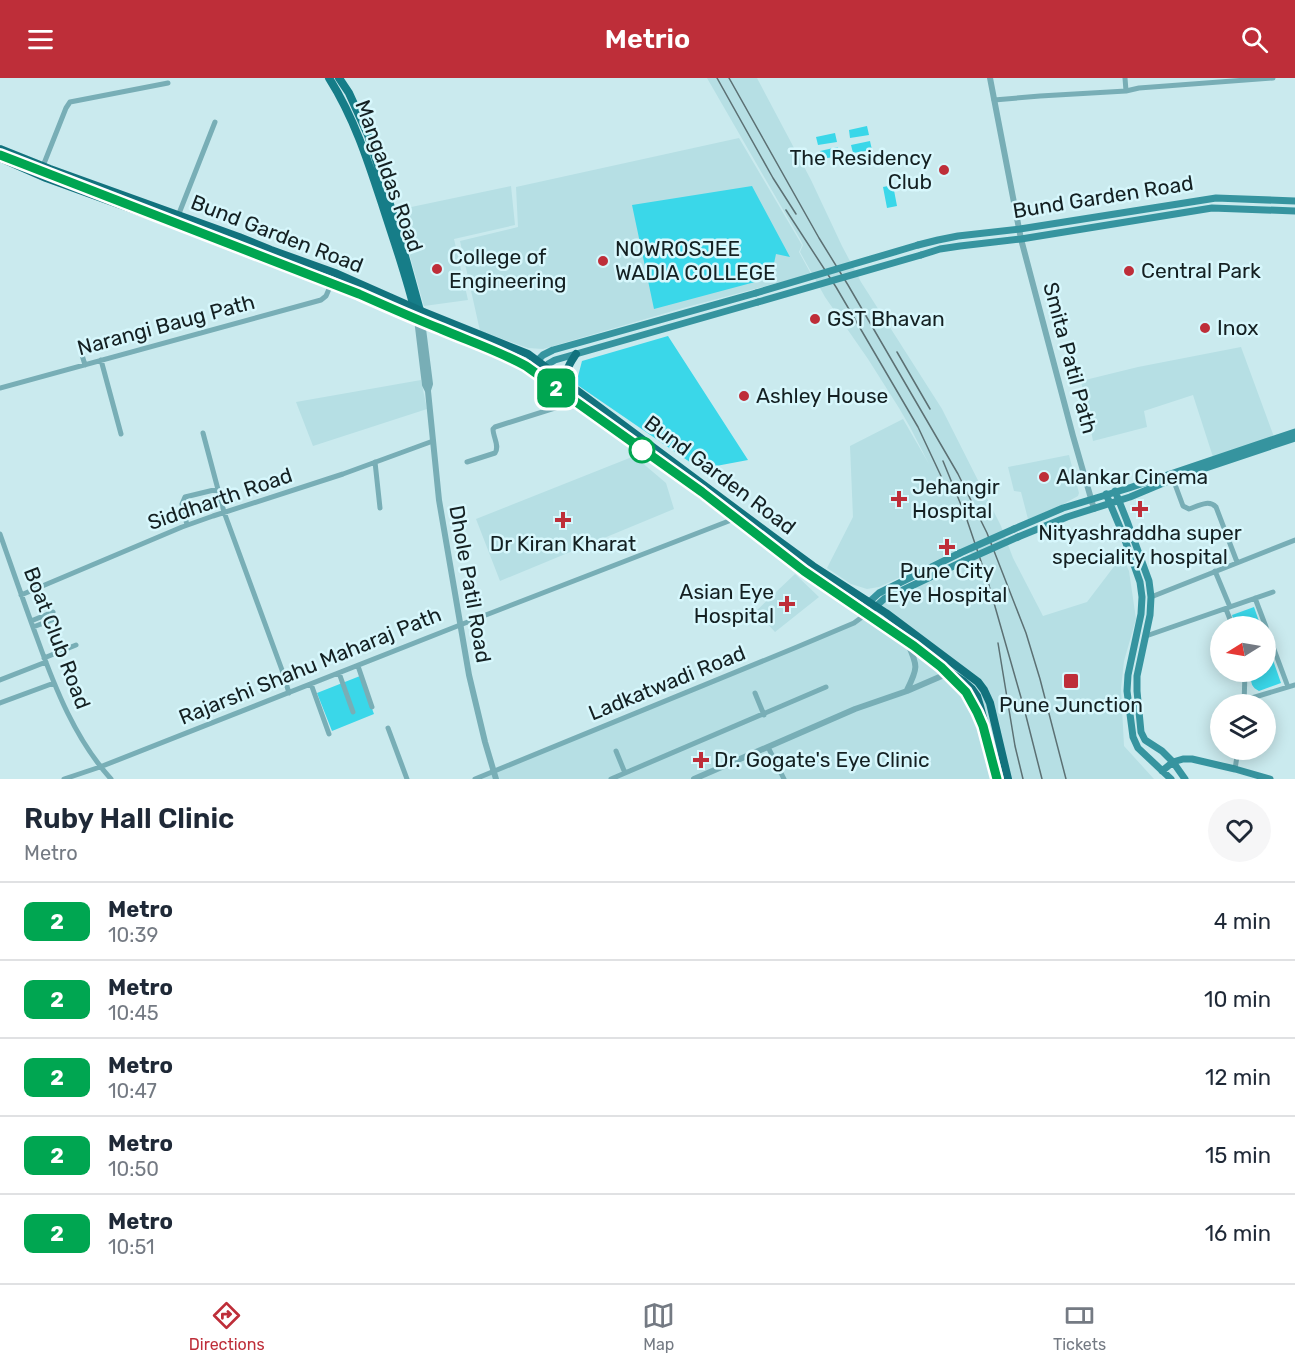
<!DOCTYPE html>
<style>
body{margin:0;font-family:Rubik,sans-serif;background:#f6f6f7;color:#1f2937;height:100vh;display:flex;flex-direction:column;font-size:22px;white-space:nowrap}
*{box-sizing:border-box;margin:0}
p{font-size:20px;color:#747a83}
.icon{flex:none;width:33px;height:33px;fill:none;stroke:currentColor;stroke-width:2;stroke-linecap:round;stroke-linejoin:round}
.map{position:relative;height:701px;overflow:hidden}
.panel{display:flex;flex-direction:column;background:#fff;flex:1}
.panel>*{flex:none}
.badge{padding:0 12px;border-radius:9px;font-size:21px;line-height:39px}
.needle{width:39px;rotate:259deg}
.buttons{position:absolute;left:1210px;top:538px;display:grid;gap:12px}
.buttons a{display:grid;place-items:center;width:66px;height:66px;border-radius:50%;background:#fff;box-shadow:0 3px 15px #0003;font-size:30px}
.map>.badge{position:absolute;translate:-50% -50%;box-shadow:0 0 0 3px #fff}
.round{display:grid;place-items:center;flex:none;width:63px;height:63px;border-radius:32px;background:#f6f6f7}
.overview{display:flex;align-items:center;justify-content:space-between;height:102px;padding:0 24px}
h1{font-size:28px;font-weight:600;line-height:45px}
ul{padding:0;list-style:none}
li{display:flex;align-items:center;gap:18px;height:78px;padding:0 24px;border-top:2px solid #e0e1e3}
li div{flex:1}
li b{display:block;font-size:22px}
li em{font-style:normal}
li .badge{min-width:66px;font-weight:700;text-align:center}
header{display:flex;justify-content:space-between;align-items:center;height:78px;padding:0 24px;background:#be2e39;color:#fff;font-size:27px;font-weight:600}
.menu{display:flex;justify-content:space-around;align-items:center;height:84px;border-top:2px solid #e0e1e3;background:#fff;font-size:16px;color:#747a83}
.menu a{display:grid;justify-items:center;gap:3px}
.menu .on{color:#be2e39}
.map>svg:first-child{display:block}
.built{fill:#b6dfe4}
.green{fill:#3ad7e9}
.lines{fill:none;stroke-linecap:round;stroke-linejoin:round}
.minor{stroke:#78aeb6;stroke-width:5}
.tertiary{stroke:#78aeb6;stroke-width:6}
.secondary{stroke:#36949f;stroke-width:7}
.primary{stroke:#167d88;stroke-width:8}
.trunk{stroke:#12727d;stroke-width:8}
.rail{stroke:#5c7073;stroke-width:1.5}
.secondary-bridge{stroke:#36949f;stroke-width:7}
.line-casing{stroke:#fff;stroke-width:14}
.line{stroke:#00a651;stroke-width:9}
.poi-dot{fill:#be2e39;stroke:#d7f7fc;stroke-width:2}
.stop-dot{fill:#fff;stroke:#00a651;stroke-width:3}
.labels{text-anchor:middle;stroke-width:5;stroke-linejoin:round;paint-order:stroke}
.poi-label{font-size:21px;fill:#142022;stroke:#d7f7fc;text-anchor:start}
.street-label{font-size:21px;fill:#142022;stroke:#d7f7fc}
</style>
<header><svg class="icon" aria-label="menu" viewBox="0 0 24 24"><path d="M4 6h16M4 12h16M4 18h16"/></svg>Metrio<svg class="icon" aria-label="search" viewBox="0 0 24 24"><circle cx="10" cy="10" r="6"/><path d="M15 15l6 6"/></svg></header>
<div class="map">
<svg width="1295" height="701" viewBox="0 0 1295 701">
<rect width="100%" height="100%" fill="#caeaee"/>
<path class="built" d="M 707,0 L 757,0 L 811,102 L 842,168 L 861,204 L 942,331 L 1001,448 L 1013,480 L 1043,538 L 1087,524 L 1122,478 L 1129,493 L 1136,541 L 1124,583 L 1121,610 L 1124,668 L 1154,701 L 475,701 L 853,545 L 897,513 L 971,476 L 968,468 L 879,509 L 867,511 L 851,506 L 827,490 L 853,439 L 850,368 L 903,341 L 929,386 L 910,349 L 899,330 L 868,281 L 825,219 L 800,174 L 803,167 L 800,161 Z
M 739,60 L 802,167 L 799,174 L 811,196 L 683,230 L 543,271 L 528,270 L 480,253 L 460,163 L 518,149 L 516,109 Z
M 511,108 L 515,147 L 454,161 L 468,222 L 424,228 L 397,132 Z
M 1241,269 L 1274,359 L 1213,379 L 1193,317 L 1144,333 L 1147,349 L 1093,363 L 1081,303 L 1138,289 Z
M 421,302 L 427,331 L 313,368 L 296,324 Z
M 1069,377 L 1079,415 L 1078,418 L 1058,429 L 1028,441 L 1021,414 L 1014,413 L 1008,389 Z
M 632,379 L 640,383 L 666,405 L 674,431 L 500,503 L 476,441 Z
M 795,496 L 819,519 L 775,554 L 756,533 Z"/>
<path class="green" d="M 867,48 L 869,57 L 850,60 L 849,52 Z
M 835,55 L 837,64 L 818,67 L 816,59 Z
M 870,63 L 872,72 L 853,75 L 851,67 Z
M 838,69 L 840,78 L 821,81 L 820,73 Z
M 893,107 L 897,128 L 887,130 L 883,109 Z
M 752,108 L 790,179 L 776,176 L 773,190 L 755,195 L 755,204 L 654,231 L 632,127 Z
M 668,258 L 748,382 L 700,391 L 576,306 L 582,283 Z
M 1254,529 L 1261,549 L 1236,549 L 1232,537 Z
M 1266,562 L 1281,605 L 1259,613 C 1250,609 1251,603 1251,594 L 1266,594 Z
M 360,598 L 374,636 L 332,653 L 317,615 Z"/>
<g class="lines">
<path class="minor" d="M 1125,0 L 1126,13
M 994,22 L 1040,18 L 1126,13 L 1139,10 L 1273,0
M 43,88 L 66,30 L 70,24 L 168,5
M 178,138 L 215,44
M 82,277 L 85,287
M 101,282 L 121,356
M 0,310 L 321,222 L 326,218 L 332,204
M 203,355 L 224,434 L 282,592 L 289,615
M 375,384 L 380,430
M 467,384 L 495,375 C 500,368 493,359 493,351 L 495,349 L 577,323
M 1173,401 L 1183,428 L 1189,431 C 1198,428 1209,421 1216,429 L 1237,484
M 187,447 L 182,426 L 185,419 L 218,411
M 0,456 C 12,490 24,525 37,560 C 55,610 75,661 111,701
M 1215,493 L 1230,529
M 21,517 L 182,449 L 213,438 L 343,396 L 433,363
M 1151,519 L 1295,462
M 1255,520 L 1266,549
M 1226,531 L 1233,549
M 31,543 L 53,534
M 33,549 L 52,542
M 1266,550 L 1288,609
M 1146,558 L 1273,514
M 44,580 L 76,567
M 358,588 L 372,629
M 339,595 L 353,634
M 0,602 L 46,584
M 311,606 L 329,656
M 755,615 L 764,637
M 1245,622 L 1295,607
M 0,625 L 54,605
M 1244,627 L 1245,594
M 388,650 L 407,701
M 768,669 L 784,701
M 616,673 L 625,695
M 1235,691 L 1238,672
M 64,701 L 100,689 L 460,547 L 734,441
M 475,701 L 797,569 L 854,545 L 869,534
M 611,701 L 826,609"/>
<path class="tertiary" d="M 990,0 L 1021,161 L 1073,358 L 1094,431
M 417,241 L 425,307 L 428,313 L 439,422 L 469,597 L 485,664 L 496,701
M 422,243 L 430,306 L 428,312
M 907,612 C 918,590 918,588 908,566
M 694,701 L 855,631 L 907,613 L 951,594"/>
<path class="secondary" d="M 918,167 L 938,162 L 958,158 L 1020,151 L 1216,120 L 1295,123
M 921,177 L 940,171 L 960,168 L 1021,161 L 1212,130 L 1295,133
M 535,285 L 543,277 L 553,272 L 756,215
M 545,292 L 548,286 L 555,282 L 758,224
M 1115,413 L 1127,443 L 1149,503 L 1151,519 L 1150,537 L 1137,598 L 1137,613 L 1141,654 L 1145,662 L 1162,673 L 1173,684 L 1185,701
M 1106,416 L 1122,454 L 1134,487 L 1140,504 L 1142,519 L 1141,536 L 1128,597 L 1127,613 L 1133,659 L 1138,670 L 1171,701
M 1014,451 L 1063,430 L 1129,410 L 1295,354
M 1018,459 L 1067,439 L 1130,419 L 1173,401 L 1295,360
M 867,526 L 879,515 L 960,475
M 873,531 L 884,521 L 964,483
M 1162,693 L 1173,684 L 1183,681 L 1192,681 L 1235,691 L 1270,701"/>
<path class="primary" d="M 329,0 C 355,41 369,86 384,132 C 395,166 407,200 415,234
M 339,0 L 349,15 L 368,57 L 395,142 L 421,236"/>
<path class="trunk" d="M 0,71 L 50,91 L 239,159 L 271,172 L 335,195 L 421,233 L 528,276 L 772,458 L 813,488 L 886,535 L 978,604 L 984,612 L 990,625 L 1008,701
M 0,80 L 46,100 L 143,135 L 236,167 L 268,181 L 332,204 L 524,284 L 767,466 L 809,495 L 864,531 L 908,566 L 963,603 L 972,611 L 977,618 L 980,628 L 999,701
M 570,308 C 564,293 568,288 576,276"/>
<path class="rail" d="M 717,0 L 773,100 L 796,136
M 729,0 L 819,160 L 848,207 L 958,396 L 987,455 L 1026,555 L 1040,601 L 1066,701
M 0,74 L 265,175 L 371,217 L 424,240 L 500,271 L 530,286 L 595,332 L 807,490 L 898,552 L 943,585 L 969,612 L 980,631 L 988,650 L 1002,701
M 786,132 L 836,209 L 918,349 L 941,398
M 897,274 L 930,331
M 943,383 L 966,439 L 988,504 L 1024,630 L 1042,701
M 998,565 L 1015,668 L 1023,701"/>
<path class="secondary-bridge" d="M 756,215 L 918,167
M 758,224 L 921,177
M 960,475 L 1014,451
M 964,483 L 1018,459"/>
</g>
<g class="lines">
<defs>
<path id="line" d="M 0,77 L 359,216 C 386,228 413,240 441,251 C 469,263 499,273 526,288 L 702,414 L 804,493 L 914,568 L 941,589 L 966,614 L 977,634 L 983,648 L 997,701"/>
</defs>
<use href="#line" class="line-casing"/>
<use href="#line" class="line"/>
</g>
<g class="poi-dot">
<circle cx="944" cy="92" r="6"/>
<circle cx="603" cy="183" r="6"/>
<circle cx="437" cy="191" r="6"/>
<circle cx="1129" cy="193" r="6"/>
<circle cx="815" cy="241" r="6"/>
<circle cx="1205" cy="250" r="6"/>
<circle cx="744" cy="318" r="6"/>
<circle cx="1044" cy="399" r="6"/>
<path d="M896 412h6v6h6v6h-6v6h-6v-6h-6v-6h6z"/>
<path d="M1137 422h6v6h6v6h-6v6h-6v-6h-6v-6h6z"/>
<path d="M560 433h6v6h6v6h-6v6h-6v-6h-6v-6h6z"/>
<path d="M944 460h6v6h6v6h-6v6h-6v-6h-6v-6h6z"/>
<path d="M784 517h6v6h6v6h-6v6h-6v-6h-6v-6h6z"/>
<rect x="1063" y="595" width="16" height="16" rx="3"/>
<path d="M698 673h6v6h6v6h-6v6h-6v-6h-6v-6h6z"/>
</g>
<circle class="stop-dot" cx="642" cy="372" r="12"/>
<g class="labels">
<g class="poi-label">
<text x="932" y="87" text-anchor="end">The Residency<tspan x="932" dy="24">Club</tspan></text>
<text x="615" y="178">NOWROSJEE<tspan x="615" dy="24">WADIA COLLEGE</tspan></text>
<text x="449" y="186">College of<tspan x="449" dy="24">Engineering</tspan></text>
<text x="1141" y="200">Central Park</text>
<text x="827" y="248">GST Bhavan</text>
<text x="1217" y="257">Inox</text>
<text x="756" y="325">Ashley House</text>
<text x="1056" y="406">Alankar Cinema</text>
<text x="912" y="416">Jehangir<tspan x="912" dy="24">Hospital</tspan></text>
<text x="1140" y="462" text-anchor="middle">Nityashraddha super<tspan x="1140" dy="24">speciality hospital</tspan></text>
<text x="563" y="473" text-anchor="middle">Dr Kiran Kharat</text>
<text x="947" y="500" text-anchor="middle">Pune City<tspan x="947" dy="24">Eye Hospital</tspan></text>
<text x="774" y="521" text-anchor="end">Asian Eye<tspan x="774" dy="24">Hospital</tspan></text>
<text x="1071" y="634" text-anchor="middle">Pune Junction</text>
<text x="714" y="689">Dr. Gogate's Eye Clinic</text>
</g>
<g class="street-label">
<text transform="translate(389 98) rotate(70)" y="7">Mangaldas Road</text>
<text transform="translate(1103 119) rotate(-9)" y="7">Bund Garden Road</text>
<text transform="translate(277 156) rotate(21)" y="7">Bund Garden Road</text>
<text transform="translate(166 247) rotate(-15)" y="7">Narangi Baug Path</text>
<text transform="translate(1070 280) rotate(75)" y="7">Smita Patil Path</text>
<text transform="translate(720 397) rotate(37)" y="7">Bund Garden Road</text>
<text transform="translate(220 421) rotate(-19)" y="7">Siddharth Road</text>
<text transform="translate(470 506) rotate(80)" y="7">Dhole Patil Road</text>
<text transform="translate(57 560) rotate(69)" y="7">Boat Club Road</text>
<text transform="translate(310 588) rotate(-22)" y="7">Rajarshi Shahu Maharaj Path</text>
<text transform="translate(667 605) rotate(-22)" y="7">Ladkatwadi Road</text>
</g>
</g>
</svg>
<div class="buttons">
<a><svg class="needle" viewBox="-14 -14 28 28"><path d="M0-13l5 13h-10z" fill="#e53935"/><path d="M0 13l5-13h-10z" fill="#747a83"/></svg></a>
<a><svg class="icon" aria-label="layers" viewBox="0 0 24 24"><path d="M12 4l9 5-9 5-9-5zM3 14l9 5 9-5"/></svg></a>
</div>
<b class="badge" style="left:556px;top:310px;background:#00a651;color:#fff">2</b>
</div>
<section class="panel">
<div class="overview"><div><h1>Ruby Hall Clinic</h1><p>Metro</p></div><a class="round"><svg class="icon" aria-label="heart" viewBox="0 0 24 24"><path d="M12 20l-8-8c-3-5 5-10 8-4 3-6 11-1 8 4z"/></svg></a></div>
<ul>
<li><span class="badge" style="background:#00a651;color:#fff">2</span><div><b>Metro</b><p>10:39</p></div><em>4 min</em></li>
<li><span class="badge" style="background:#00a651;color:#fff">2</span><div><b>Metro</b><p>10:45</p></div><em>10 min</em></li>
<li><span class="badge" style="background:#00a651;color:#fff">2</span><div><b>Metro</b><p>10:47</p></div><em>12 min</em></li>
<li><span class="badge" style="background:#00a651;color:#fff">2</span><div><b>Metro</b><p>10:50</p></div><em>15 min</em></li>
<li><span class="badge" style="background:#00a651;color:#fff">2</span><div><b>Metro</b><p>10:51</p></div><em>16 min</em></li>
</ul>
</section>
<nav class="menu">
<a class="on"><svg class="icon" aria-label="directions" viewBox="0 0 24 24"><path d="M12 3l9 9-9 9-9-9zM9 14v-3h6M13 9l2 2-2 2"/></svg>Directions</a>
<a><svg class="icon" aria-label="map" viewBox="0 0 24 24"><path d="M3 6l6-2 6 2 6-2v14l-6 2-6-2-6 2zM9 4v14M15 6v14"/></svg>Map</a>
<a><svg class="icon" aria-label="tickets" viewBox="0 0 24 24"><path d="M3 7h18v10H3zM15 7v10"/></svg>Tickets</a>
</nav>
